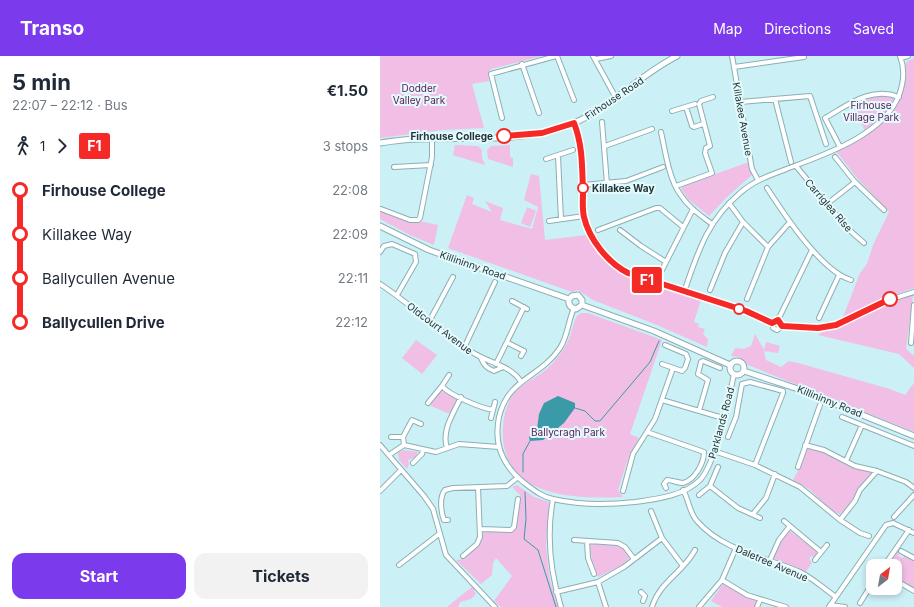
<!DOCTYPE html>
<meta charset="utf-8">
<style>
body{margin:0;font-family:Inter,sans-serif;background:#f2f2f3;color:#1f2937;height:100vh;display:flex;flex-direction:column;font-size:15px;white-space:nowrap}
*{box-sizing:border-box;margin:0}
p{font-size:13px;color:#747a83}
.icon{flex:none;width:22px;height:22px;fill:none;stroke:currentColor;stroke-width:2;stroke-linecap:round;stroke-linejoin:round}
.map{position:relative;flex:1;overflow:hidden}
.sheet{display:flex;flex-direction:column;background:#fff;width:380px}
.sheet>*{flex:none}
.badge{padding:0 8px;border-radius:3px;font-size:14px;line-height:26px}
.needle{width:26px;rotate:31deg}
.controls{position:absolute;left:486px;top:503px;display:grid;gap:8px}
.controls a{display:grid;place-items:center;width:36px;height:36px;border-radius:8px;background:#fff;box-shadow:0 2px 6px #0003;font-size:20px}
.map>.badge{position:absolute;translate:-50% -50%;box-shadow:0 0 0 2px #fff}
.legs{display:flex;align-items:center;gap:6px;height:44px;padding:0 12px;font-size:13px}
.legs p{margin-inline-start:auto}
.overview{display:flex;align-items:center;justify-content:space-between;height:68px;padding:0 12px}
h1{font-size:22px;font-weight:700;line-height:30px}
.action{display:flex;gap:8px;margin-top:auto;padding:8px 12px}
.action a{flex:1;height:46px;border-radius:12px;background:#7c3aed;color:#fff;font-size:16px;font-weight:700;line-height:46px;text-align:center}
.action a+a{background:#f2f2f3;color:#1f2937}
ul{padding:0 12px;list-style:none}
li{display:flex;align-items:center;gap:14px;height:44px;font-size:15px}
li i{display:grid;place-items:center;width:6px;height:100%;margin:0 5px;background:currentColor}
li i::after{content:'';width:10px;height:10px;margin:-5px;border:3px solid;border-radius:50%;background:#fff}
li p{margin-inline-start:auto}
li:first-child i{background:linear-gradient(#0000 50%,currentColor 0)}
li:last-child i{background:linear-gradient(currentColor 50%,#0000 0)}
header{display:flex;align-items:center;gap:24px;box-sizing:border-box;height:56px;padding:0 20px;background:#7c3aed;color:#fff}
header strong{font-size:19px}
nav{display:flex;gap:22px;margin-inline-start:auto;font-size:14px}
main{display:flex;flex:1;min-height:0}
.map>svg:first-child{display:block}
.green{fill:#f1bee5}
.water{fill:#3a9aa7}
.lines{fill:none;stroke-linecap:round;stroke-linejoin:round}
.stream{stroke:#3a9aa7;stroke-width:1}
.minor-casing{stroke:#8bafb4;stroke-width:6}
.major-casing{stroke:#8bafb4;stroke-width:7}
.minor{stroke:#fff;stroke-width:4}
.major{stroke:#fff;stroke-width:5}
.line-1-casing{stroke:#fff;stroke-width:9}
.line-1{stroke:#f52a26;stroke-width:6}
.stop-1-dot{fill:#fff;stroke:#f52a26;stroke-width:2}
.labels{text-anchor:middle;stroke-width:4;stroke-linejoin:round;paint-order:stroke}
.park-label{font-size:10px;fill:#5b1851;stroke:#e4fbfe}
.street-label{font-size:10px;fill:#263537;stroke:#e4fbfe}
.stop-label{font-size:10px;font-weight:bold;fill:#263537;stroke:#e4fbfe;text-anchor:end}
</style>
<header>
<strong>Transo</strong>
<nav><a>Map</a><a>Directions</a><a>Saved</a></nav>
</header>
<main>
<section class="sheet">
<div class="overview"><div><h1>5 min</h1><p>22:07 – 22:12 · Bus</p></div><b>€1.50</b></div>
<div class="legs"><svg class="icon" aria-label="walk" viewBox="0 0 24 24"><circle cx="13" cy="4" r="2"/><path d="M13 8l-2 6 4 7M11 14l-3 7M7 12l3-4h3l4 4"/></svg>1<svg class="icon" aria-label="forward" viewBox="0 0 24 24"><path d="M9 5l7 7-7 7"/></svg><b class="badge" style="background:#f52a26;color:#fff">F1</b><p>3 stops</p></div>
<ul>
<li><i style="color:#f52a26"></i><b>Firhouse College</b><p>22:08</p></li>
<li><i style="color:#f52a26"></i><span>Killakee Way</span><p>22:09</p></li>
<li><i style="color:#f52a26"></i><span>Ballycullen Avenue</span><p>22:11</p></li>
<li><i style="color:#f52a26"></i><b>Ballycullen Drive</b><p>22:12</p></li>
</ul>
<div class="action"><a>Start</a><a>Tickets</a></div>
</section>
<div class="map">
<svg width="534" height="551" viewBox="0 0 534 551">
<rect width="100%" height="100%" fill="#cbf0f6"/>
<path class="green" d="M 0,0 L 162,0 L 111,13 L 108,17 L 109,25 L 92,28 L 104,72 L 62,74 L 0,82 Z
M 534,2 L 534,232 L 498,245 L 462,264 L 480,217 L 487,208 L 493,189 L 509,156 L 477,122 L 456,95 C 493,76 517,66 526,22 C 527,17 525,12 526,6 Z
M 498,39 L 513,42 C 515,53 494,69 485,75 L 473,50 Z
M 75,89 L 98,90 L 102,94 L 102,102 L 105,109 L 73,99 Z
M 130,89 L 130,101 L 133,102 L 133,111 L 108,103 L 107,94 L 111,90 Z
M 369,106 L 372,119 L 347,141 L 329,160 L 309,144 L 301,133 L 305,129 Z
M 151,118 L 159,120 L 165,184 L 206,179 L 230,209 L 247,221 L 321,244 L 314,266 L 319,268 L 318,271 L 325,273 L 323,278 L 328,283 L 327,291 L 277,269 L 213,244 L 198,234 L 192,236 L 68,192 L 87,139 L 94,142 L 92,148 L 112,156 L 105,145 L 123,152 L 120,164 L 152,173 L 158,151 L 144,144 Z
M 147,151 L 156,155 L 150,171 L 141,167 Z
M 0,155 L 32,167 L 39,165 L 58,169 L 54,189 L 30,179 L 0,163 Z
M 533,239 L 526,293 L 534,300 L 534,312 L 519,298 L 438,279 C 445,273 456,273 464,269 C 487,258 508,244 533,239 Z
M 208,257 L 282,284 L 250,378 L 259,382 L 248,403 L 238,434 L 243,441 C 199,443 129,443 123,384 C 122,369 124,353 132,340 C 140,328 157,322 168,312 C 178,302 187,291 191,277 C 193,271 194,265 197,260 L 201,257 Z
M 375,278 L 384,294 L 386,286 L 400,290 L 398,297 L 384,295 L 386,304 L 401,311 L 409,305 L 418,307 L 510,333 L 525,339 L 534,327 L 534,376 L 368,309 L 359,301 L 351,300 L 355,292 L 364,293 L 371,290 Z
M 36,284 L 57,299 L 42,318 L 22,302 Z
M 62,335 L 77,342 L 70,358 L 51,350 L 52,344 Z
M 426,391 L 444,396 L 492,415 L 494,418 L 479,432 L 468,451 L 460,458 L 452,455 L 429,433 L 413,424 L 419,413 L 421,412 L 420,407 Z
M 23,394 L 38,396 L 36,401 L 28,404 L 29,408 L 27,413 L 19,404 L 18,397 Z
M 137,429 L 154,441 L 169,446 L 166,492 L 170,524 L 178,551 L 121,551 L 114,545 L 132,520 L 116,502 L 113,507 L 112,519 L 101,528 L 76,504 L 85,503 L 86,500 L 97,488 L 105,474 L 127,476 L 132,475 L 140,444 L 140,439 L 132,431 Z
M 410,475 L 436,495 L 437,498 L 434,501 L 431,500 L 429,503 L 432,507 L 425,517 L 393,502 L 403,482 Z
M 212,488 L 241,490 L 250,501 L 241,510 L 218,521 L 212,505 L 210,490 Z
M 518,494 L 520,496 L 518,500 L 522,502 L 525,500 L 534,504 L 534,534 L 515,522 L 515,510 L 507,510 Z
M 343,528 L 376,544 L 375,551 L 342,551 L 331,545 Z
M 93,530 L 96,532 L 94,535 L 96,538 L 91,543 L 80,546 L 78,551 L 50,551 L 67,551 Z"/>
<path class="water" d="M 178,340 L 195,347 L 195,352 L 184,367 L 163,384 L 150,385 L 149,381 L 157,373 L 159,358 L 164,347 Z"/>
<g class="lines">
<path class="stream" d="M 195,352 L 205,355 L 215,365 L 220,365 L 270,306 L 279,285
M 143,416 L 143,398 L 150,385
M 145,436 L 146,463 L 144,483 L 158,494 L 176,551"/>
<defs>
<path id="minor" d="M 177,0 L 194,44
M 213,0 L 236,42
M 352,0 L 372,113 L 378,124
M 521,2 L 528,0
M 216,3 L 231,0
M 142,8 L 159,57
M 354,11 L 424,1
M 395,43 L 411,106
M 360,46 L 430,40 L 446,88
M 306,51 L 312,70 L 314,71 L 323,68
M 292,55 L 315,48
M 122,62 L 111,18 L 176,0
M 222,66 L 227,128
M 194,67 L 202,92 L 204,160 L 207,171 L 224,197 L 240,213 L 248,217 L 366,255 L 393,267
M 281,76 C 285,94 289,123 300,138 C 308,151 320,159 332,168
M 225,90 L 272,73
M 460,91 L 445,62 C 468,49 491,30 519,41
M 178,100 L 181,163
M 455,101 L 475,126 L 504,154
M 166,103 L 193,94
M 416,110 L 467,172 L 484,187
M 14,111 L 51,109
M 203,129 L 246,125 L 283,111
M 296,130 L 332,117 L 325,97 L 326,92 L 330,90 L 319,48 L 321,45 L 333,41
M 387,132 C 404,158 441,215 471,224
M 349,147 L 363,166 L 388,191
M 447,148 L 475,126
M 1,153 L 30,164 L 38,164 L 40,162 L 52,101 L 52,82
M 169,165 L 204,160
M 218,174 L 276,152 L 280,152 L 303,171
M 240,174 L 261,190 L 286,206
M 0,196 L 4,190 L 12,188 L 35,198 L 36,206 L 17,239
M 280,218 L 313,153
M 0,228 C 34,250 62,280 97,299 C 111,307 133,311 141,326
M 330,234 L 345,197 L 363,166
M 304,236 C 318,196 327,165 360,137 C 377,122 397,117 417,109 C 452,96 505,76 519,39 C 524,26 525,13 520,0
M 367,243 L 388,191 L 410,166
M 132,245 L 147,253
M 194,252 C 188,265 188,280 180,292 C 160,322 128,322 119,361 C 113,390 124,412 147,429 C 155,435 163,441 173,443 C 199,449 229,449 255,446 C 276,443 304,440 320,424 C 336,407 349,343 354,318
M 439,262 L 459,219
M 50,264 L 73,221
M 398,264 L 432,194
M 393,267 L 393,272 L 397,274 L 404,269 L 429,272 L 457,269 L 506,245 L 534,236
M 128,287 L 144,295 L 141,300
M 531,287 L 534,249
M 84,292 L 115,226
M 101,302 C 104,309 106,312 114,315 L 123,311
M 116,308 L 144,251
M 282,308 L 302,315 L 305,312 L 308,303 L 306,298 L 285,289
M 62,330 C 69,339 101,352 113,354
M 282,344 L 343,362
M 48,347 L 62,330 L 69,319
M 319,355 L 328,324 L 318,318 L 321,306 L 323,305 L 340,312
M 462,361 L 534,390
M 111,362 L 115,346
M 267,376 L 324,396 C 324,407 315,424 303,427 C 298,427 292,424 287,424 L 284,428 L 286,432
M 11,381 L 23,381
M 348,381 L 356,361 L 362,328 L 370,326 L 403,335 L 403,337 L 375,409
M 0,389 L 44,440 L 53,453 L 66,499 L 115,551
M 24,389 L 23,381 L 32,364 L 41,368
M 425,389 L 444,394 L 475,410 L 497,415 L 526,426 L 534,432
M 67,392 C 61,374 74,357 81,341
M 334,395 L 375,409 L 420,431 L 460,464 L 480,477 L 489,480
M 9,399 L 24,389 L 56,396 L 79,388 L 119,391
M 466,405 L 482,369
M 33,407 L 42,398 L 43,394
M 418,411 L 440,349
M 330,430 L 358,452 L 380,462
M 303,434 C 309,444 309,456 317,465 C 343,495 386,501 420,516 C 433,522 444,533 456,541
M 0,435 L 21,414
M 243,435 L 253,398 L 275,363 L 293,312
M 319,439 L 330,430 L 338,411
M 173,443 C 166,481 170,515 181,551
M 271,455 L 282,482 L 303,510
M 373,458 L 386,442 L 395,418
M 514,461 L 534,439
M 68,464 L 64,464 C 61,456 59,441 65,434 L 73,432 L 127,430 L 137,422
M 460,464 L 475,445 L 480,434 L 497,415
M 404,465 L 441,496
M 101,473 L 131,474 L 134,471 L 138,443
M 194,484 L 238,487 L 245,491 L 254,503
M 207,485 L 208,502 L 214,518
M 521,495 L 534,502
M 83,500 L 97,488 L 100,481 L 98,431
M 435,504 L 447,489
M 389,506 L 399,484 L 410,470
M 19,509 L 59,478
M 504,510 L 529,474
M 342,524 L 367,539 L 406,551
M 515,524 L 534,535
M 218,526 L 226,551
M 176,536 L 218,526 L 244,511 L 282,482
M 261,536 L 265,540 L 263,545
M 480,547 L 493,526
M 450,549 L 465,551
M 272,551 C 280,525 303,517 315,494
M 319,551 L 342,524 L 356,492
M 377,551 L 380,544
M 449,551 L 506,469 L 513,467 L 534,477"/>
<path id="major" d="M 0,87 C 60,76 125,91 184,71 C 227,56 257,20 297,0
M 0,170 L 49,194 L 189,243
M 189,243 L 192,240 L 198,239 L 202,244 L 202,249
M 189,243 C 188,249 191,252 196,253 L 202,249
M 202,249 L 274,275 L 350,309
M350 312a7 7 0 1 1 14 0a7 7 0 1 1-14 0Z
M 364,315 L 418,333 L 534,380"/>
</defs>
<use href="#minor" class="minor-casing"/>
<use href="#major" class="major-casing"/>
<use href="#minor" class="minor"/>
<use href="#major" class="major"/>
</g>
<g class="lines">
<defs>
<path id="line-1" d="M 124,80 L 162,77 L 194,67 C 203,90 202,112 203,136 C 203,144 202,153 204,161 C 209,183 228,207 248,217 L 366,255 L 392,267 L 398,264 L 402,270 L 438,272 L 456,269 L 510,243"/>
</defs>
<use href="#line-1" class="line-1-casing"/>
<use href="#line-1" class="line-1"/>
</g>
<g class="stop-1-dot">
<circle cx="124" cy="80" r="7"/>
<circle cx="203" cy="132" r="5"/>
<circle cx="510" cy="243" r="7"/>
<circle cx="359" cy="253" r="5"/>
</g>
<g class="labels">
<g class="park-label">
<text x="39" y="36">Dodder<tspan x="39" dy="12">Valley Park</tspan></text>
<text x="491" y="53">Firhouse<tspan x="491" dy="12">Village Park</tspan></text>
<text x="188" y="380">Ballycragh Park</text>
</g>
<g class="street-label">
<text transform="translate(234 42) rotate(-34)" y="4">Firhouse Road</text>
<text transform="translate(363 63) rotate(80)" y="4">Killakee Avenue</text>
<text transform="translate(449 149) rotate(49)" y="4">Carriglea Rise</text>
<text transform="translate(93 209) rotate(19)" y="4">Killininny Road</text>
<text transform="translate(60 272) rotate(37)" y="4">Oldcourt Avenue</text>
<text transform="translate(450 345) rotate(22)" y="4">Killininny Road</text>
<text transform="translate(341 367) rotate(-75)" y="4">Parklands Road</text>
<text transform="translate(392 507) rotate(23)" y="4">Daletree Avenue</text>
</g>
<g class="stop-label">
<text x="113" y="84">Firhouse College</text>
<text x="212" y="136" text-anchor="start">Killakee Way</text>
</g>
</g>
</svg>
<div class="controls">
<a><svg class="needle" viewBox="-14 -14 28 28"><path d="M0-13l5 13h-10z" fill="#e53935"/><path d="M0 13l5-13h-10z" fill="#747a83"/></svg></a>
</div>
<b class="badge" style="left:267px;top:224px;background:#f52a26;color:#fff">F1</b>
</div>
</main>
